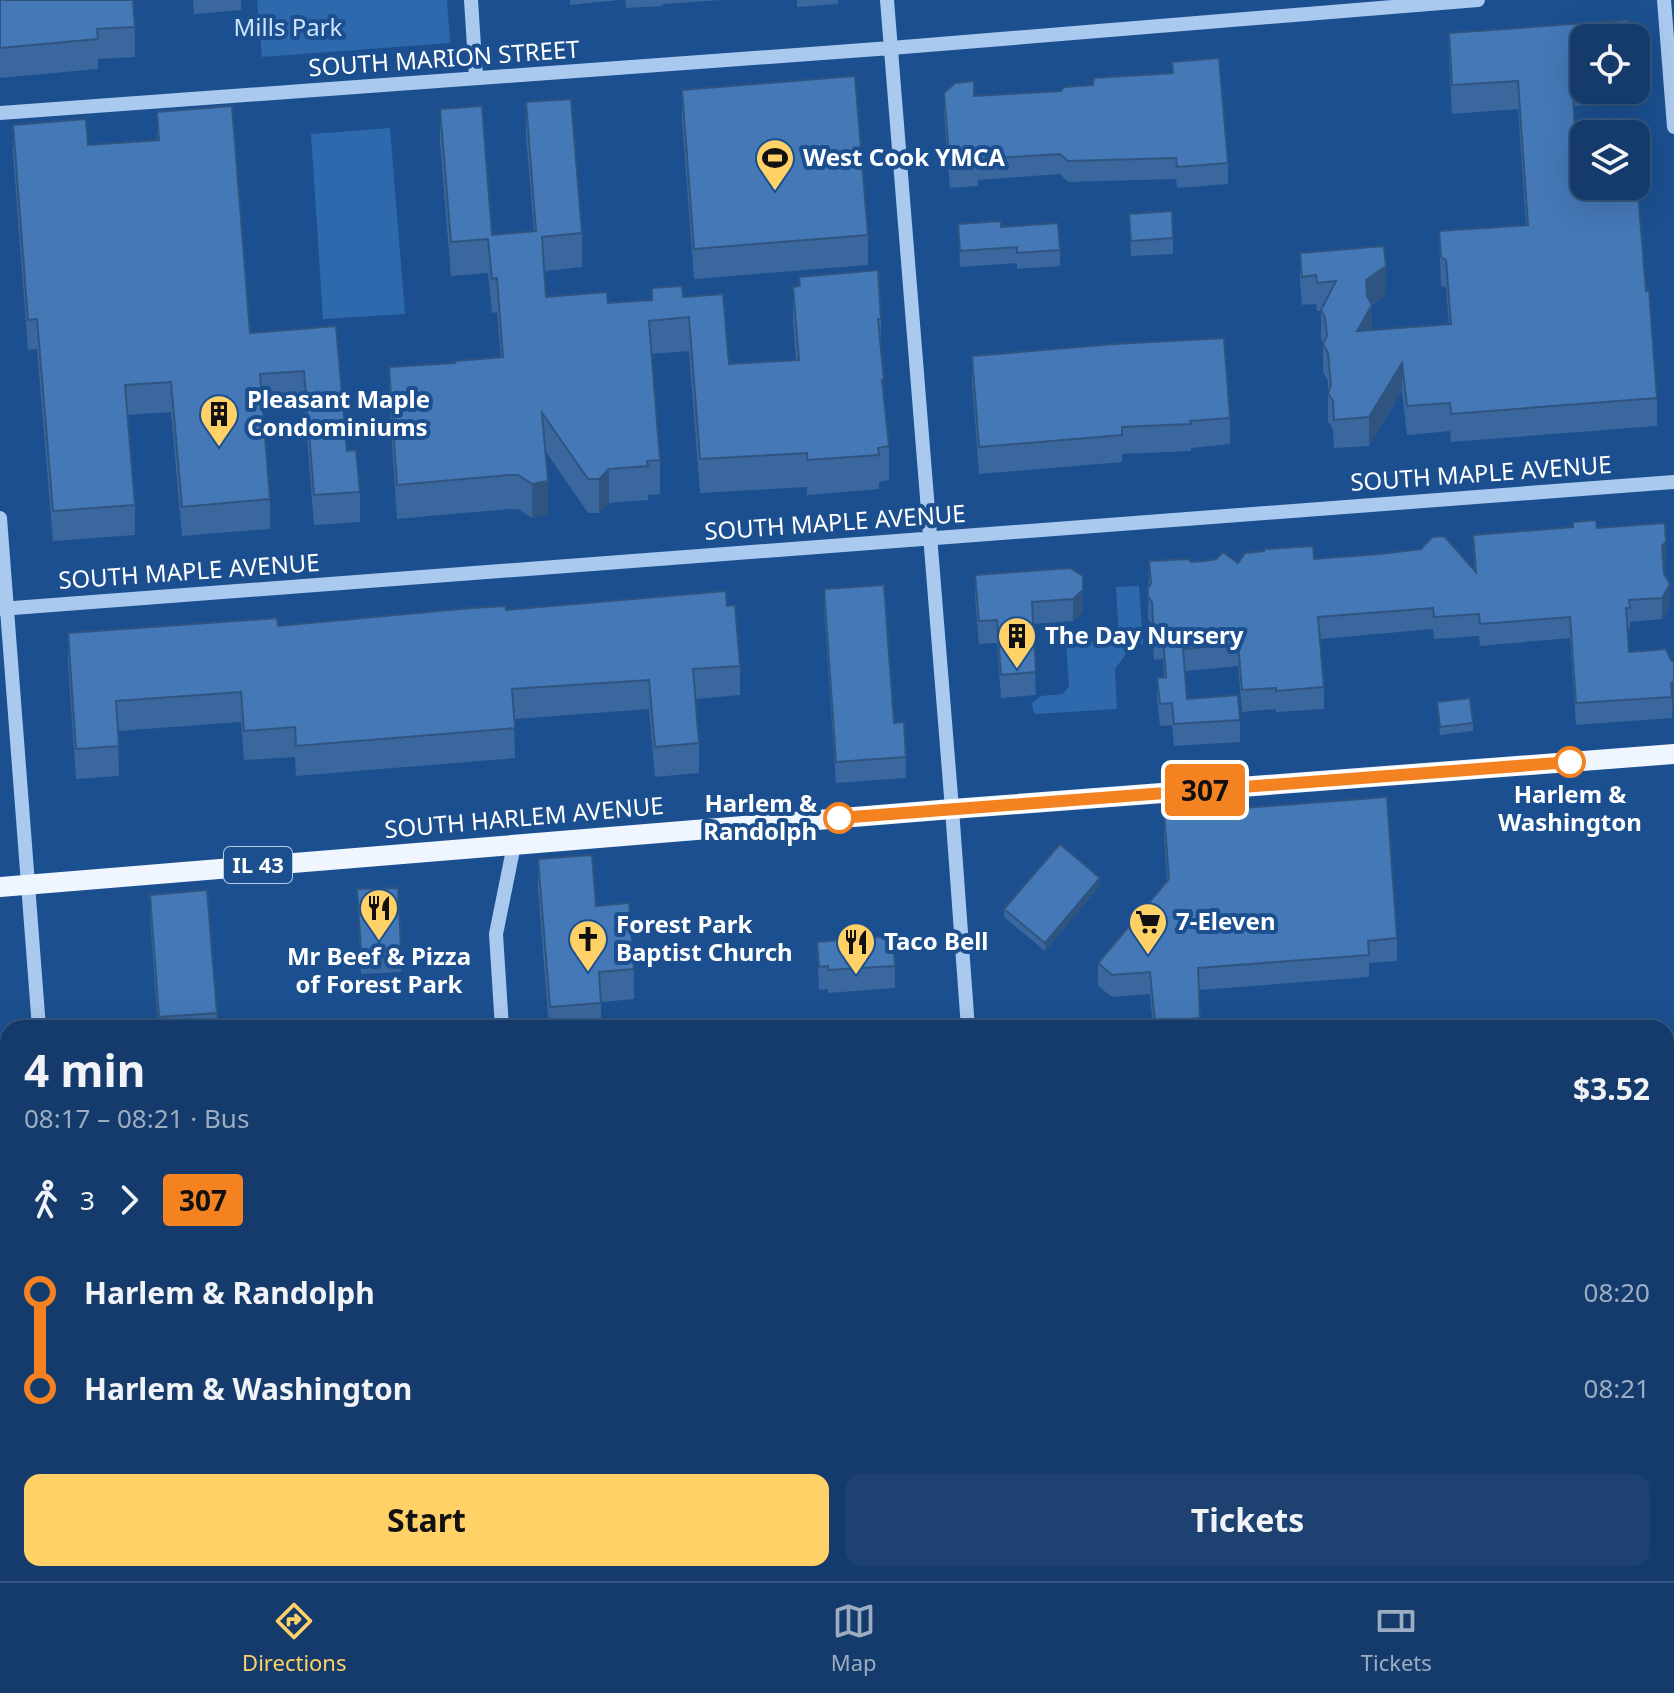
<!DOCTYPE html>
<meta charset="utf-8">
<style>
body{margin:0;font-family:"Noto Sans",sans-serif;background:#1d4271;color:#f1f3f6;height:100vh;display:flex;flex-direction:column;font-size:30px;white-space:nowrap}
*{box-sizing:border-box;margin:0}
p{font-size:26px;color:#9dadc1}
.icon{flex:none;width:44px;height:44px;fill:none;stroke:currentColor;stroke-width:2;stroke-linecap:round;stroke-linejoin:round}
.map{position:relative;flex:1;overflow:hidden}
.panel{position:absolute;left:0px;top:1020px;width:1674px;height:562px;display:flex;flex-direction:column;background:#143b6b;border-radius:24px 24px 0 0;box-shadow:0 8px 32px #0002,0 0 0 2px #33557e}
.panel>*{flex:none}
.badge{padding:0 16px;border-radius:6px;font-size:28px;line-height:52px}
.buttons{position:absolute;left:1570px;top:24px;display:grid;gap:16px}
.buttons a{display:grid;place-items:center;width:80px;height:80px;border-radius:16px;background:#143b6b;box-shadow:0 8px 32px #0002,0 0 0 2px #33557e;font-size:40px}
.map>.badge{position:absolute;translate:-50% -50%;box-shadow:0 0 0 4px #fff}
.legs{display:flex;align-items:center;gap:12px;height:88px;padding:0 24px;font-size:26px}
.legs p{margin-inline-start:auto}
.summary{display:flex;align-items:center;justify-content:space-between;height:136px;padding:0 24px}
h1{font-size:44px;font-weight:700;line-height:60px}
.cta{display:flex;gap:16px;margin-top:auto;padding:16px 24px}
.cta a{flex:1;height:92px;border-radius:16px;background:#ffd166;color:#111;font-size:32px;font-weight:700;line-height:92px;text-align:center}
.cta a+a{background:#1d4271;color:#f1f3f6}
ul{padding:0 24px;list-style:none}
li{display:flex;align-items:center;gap:28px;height:96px;font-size:30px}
li i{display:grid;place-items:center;width:12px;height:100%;margin:0 10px;background:currentColor}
li i::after{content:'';width:20px;height:20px;margin:-10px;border:6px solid;border-radius:50%;background:#143b6b}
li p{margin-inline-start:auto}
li:first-child i{background:linear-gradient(#0000 50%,currentColor 0)}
li:last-child i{background:linear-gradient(currentColor 50%,#0000 0)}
.tabs{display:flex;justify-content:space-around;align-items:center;height:112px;border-top:2px solid #33557e;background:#143b6b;font-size:22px;color:#9dadc1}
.tabs a{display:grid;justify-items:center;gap:4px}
.tabs .current{color:#ffd166}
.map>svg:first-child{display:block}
.green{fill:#2e69ad}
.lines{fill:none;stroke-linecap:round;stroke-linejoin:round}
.minor{stroke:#a9c9ee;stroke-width:14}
.major{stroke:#f0f6ff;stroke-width:20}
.wall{fill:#3a679d}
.shaded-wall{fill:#305480}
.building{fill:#4478b7;stroke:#305480;stroke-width:2}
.line-1-casing{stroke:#fff;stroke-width:18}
.line-1{stroke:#f58220;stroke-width:12}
.stop-1-dot{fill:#fff;stroke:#f58220;stroke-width:4}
.labels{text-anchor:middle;stroke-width:8;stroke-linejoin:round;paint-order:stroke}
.shield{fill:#1b4f8f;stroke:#bbcadd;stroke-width:2}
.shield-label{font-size:22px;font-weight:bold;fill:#fff}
.park-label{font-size:24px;fill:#cfe3fa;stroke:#1b4f8f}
.street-label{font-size:24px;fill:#fff;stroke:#1b4f8f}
.poi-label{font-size:24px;font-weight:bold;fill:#fff;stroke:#1b4f8f;text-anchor:start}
.stop-label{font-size:24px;font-weight:bold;fill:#fff;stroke:#1b4f8f}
</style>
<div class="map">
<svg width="1674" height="1581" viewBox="0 0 1674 1581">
<rect width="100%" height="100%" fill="#1b4f8f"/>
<path class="green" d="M 257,0 L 447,0 L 450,43 L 262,57 Z
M 390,128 L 405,314 L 323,319 L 311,134 Z
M 1139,586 L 1143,644 L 1133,644 L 1115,669 L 1117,709 L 1036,714 L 1033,711 L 1032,703 L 1041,696 L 1063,694 L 1069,686 L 1066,644 L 1119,639 L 1116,587 Z"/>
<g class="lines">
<path class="minor" d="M 471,0 L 476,78
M 887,0 L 952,809 L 968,1028
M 1664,0 L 1674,127
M 0,113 L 891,48 L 1478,0
M 0,518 L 39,1028
M 0,609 L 1674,482
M 502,1028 L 496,934 L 514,845
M 1666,1168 L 1674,1168
M 0,1302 L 8,1302
M 79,1574 L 79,1581
M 541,1574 L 542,1581
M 1008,1574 L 1008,1581"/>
<path class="major" d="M 0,887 L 952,809 L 1674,754"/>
</g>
<path class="wall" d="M 0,0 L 135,27 L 135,57 L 98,59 L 98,69 L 0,78 Z
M 193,0 L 241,0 L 241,10 L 194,14 Z
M 570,0 L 620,0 L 570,5 Z
M 625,0 L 721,0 L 663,4 L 663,6 L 626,8 Z
M 797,0 L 838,0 L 838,4 L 797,7 Z
M 1449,33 L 1584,38 L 1584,90 L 1632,90 L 1632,102 L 1574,106 L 1576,145 L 1646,291 L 1657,398 L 1657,426 L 1451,442 L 1450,431 L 1407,435 L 1402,391 L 1369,446 L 1334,448 L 1333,430 L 1328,421 L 1328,381 L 1323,372 L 1323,343 L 1321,338 L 1321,311 L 1317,311 L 1316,304 L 1302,305 L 1300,282 L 1300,253 L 1386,294 L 1372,305 L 1372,330 L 1449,325 L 1446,288 L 1441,286 L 1439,231 L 1526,225 L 1518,109 L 1452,114 L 1449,61 Z
M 1172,62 L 1228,163 L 1228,184 L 1177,188 L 1176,179 L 1068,182 L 1060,174 L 978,180 L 978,186 L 950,188 L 944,114 L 944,93 L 974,96 L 1061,91 L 1172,73 Z
M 682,90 L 868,235 L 868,265 L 694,279 L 682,120 Z
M 526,102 L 582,233 L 582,267 L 544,271 L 546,297 L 608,303 L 683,297 L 729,364 L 796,360 L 793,321 L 793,287 L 799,286 L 799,277 L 881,319 L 881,353 L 884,397 L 889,446 L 889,480 L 879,482 L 879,489 L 807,495 L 807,487 L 700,493 L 689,351 L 652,354 L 660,460 L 660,494 L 648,495 L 648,500 L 609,503 L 599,513 L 588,513 L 546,452 L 548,515 L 532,518 L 518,509 L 509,509 L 397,519 L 389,401 L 389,367 L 455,363 L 501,358 L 497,312 L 492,313 L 488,273 L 451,276 L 440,143 L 440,109 L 492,235 L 534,232 L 526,136 Z
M 157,112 L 250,333 L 336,326 L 347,451 L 360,492 L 360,522 L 314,525 L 304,401 L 262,404 L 270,499 L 270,529 L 182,536 L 171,412 L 127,415 L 135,505 L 135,535 L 53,541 L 37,349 L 28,350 L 13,155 L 13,125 L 88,145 L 157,140 Z
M 1129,214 L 1173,238 L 1173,254 L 1131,256 Z
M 958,224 L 1001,227 L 1060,250 L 1060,266 L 1017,269 L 1017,263 L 960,267 Z
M 972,356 L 1230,418 L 1230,444 L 1191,448 L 1191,451 L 1122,454 L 1122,462 L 979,474 L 972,383 Z
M 1597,528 L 1666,563 L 1664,566 L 1664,574 L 1670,606 L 1662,619 L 1630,622 L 1630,629 L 1627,630 L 1629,652 L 1671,660 L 1674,662 L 1672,718 L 1576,725 L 1570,638 L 1480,646 L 1479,636 L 1434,639 L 1433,629 L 1320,639 L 1324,687 L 1324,709 L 1276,712 L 1276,709 L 1242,712 L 1238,666 L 1185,671 L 1187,699 L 1240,720 L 1240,742 L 1174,746 L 1172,725 L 1160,726 L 1157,699 L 1157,678 L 1164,677 L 1163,659 L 1154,660 L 1152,624 L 1148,619 L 1149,561 L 1238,563 L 1314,559 L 1474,570 L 1473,535 Z
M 1070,568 L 1083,612 L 1073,621 L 1033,624 L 1036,695 L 1001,698 L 997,643 L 979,644 L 975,598 L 975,575 Z
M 824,589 L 894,723 L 906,757 L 906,778 L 836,783 L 824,610 Z
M 727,606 L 740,666 L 740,695 L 696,699 L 699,743 L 699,773 L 655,777 L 649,709 L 514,719 L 515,758 L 296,776 L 295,757 L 244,760 L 241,722 L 118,731 L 119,776 L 76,779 L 68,663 L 68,633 L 278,626 L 506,610 Z
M 1437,702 L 1473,723 L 1473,731 L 1440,735 Z
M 1164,814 L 1397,938 L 1397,961 L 1369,963 L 1369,977 L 1199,990 L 1200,1028 L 1153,1028 L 1150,994 L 1112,997 L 1098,986 L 1098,963 L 1167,881 L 1164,837 Z
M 538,859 L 596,906 L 634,969 L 634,999 L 601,1002 L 601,1028 L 549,1028 L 538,889 Z
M 1100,886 L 1045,951 L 1004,917 L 1004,909 Z
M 357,889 L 401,949 L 401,972 L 361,974 Z
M 150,895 L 217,1013 L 217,1028 L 158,1028 L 150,917 Z
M 817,942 L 895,966 L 895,988 L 828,993 L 828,989 L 819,990 Z
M 1666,1041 L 1674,1041 L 1674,1100 L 1666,1101 Z
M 0,1076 L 3,1105 L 3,1125 L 0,1126 Z
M 0,1192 L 8,1211 L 8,1261 L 0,1262 Z
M 1666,1221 L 1674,1221 L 1674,1303 L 1666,1304 Z
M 8,1328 L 8,1483 L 0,1483 L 0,1329 Z
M 1674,1380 L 1674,1439 L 1666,1439 L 1666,1381 Z
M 1674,1456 L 1674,1532 L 1666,1532 L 1666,1457 Z
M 712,1574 L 799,1574 L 799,1581 L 713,1581 Z
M 840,1574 L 966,1574 L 966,1581 L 840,1581 Z
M 1054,1574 L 1221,1574 L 1131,1581 L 1054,1581 Z"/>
<path class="shaded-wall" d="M 1386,266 L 1386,294 L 1372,305 L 1372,333 L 1357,331 L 1366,309 L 1366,280 Z
M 1402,363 L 1402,391 L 1369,446 L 1369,417 Z
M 609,469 L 609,503 L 599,513 L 599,479 Z
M 548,481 L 548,515 L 532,518 L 532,484 Z
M 1666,542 L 1666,563 L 1662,567 L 1662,546 Z
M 1670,584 L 1670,606 L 1662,619 L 1662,598 Z
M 1083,590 L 1083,612 L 1073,621 L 1073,599 Z
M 1674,681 L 1674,702 L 1672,704 L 1671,683 Z
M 1100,878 L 1100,886 L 1045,951 L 1045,943 Z"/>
<path class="building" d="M 0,0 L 133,0 L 135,27 L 97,29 L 98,39 L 0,48 Z
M 1628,20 L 1629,38 L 1584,38 L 1584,77 L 1572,78 L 1576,145 L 1584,144 L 1584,186 L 1636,186 L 1636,167 L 1646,291 L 1649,290 L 1657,398 L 1451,414 L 1450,403 L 1407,406 L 1402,363 L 1369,417 L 1334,420 L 1333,401 L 1328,393 L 1331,385 L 1328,353 L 1323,344 L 1327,336 L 1325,317 L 1321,310 L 1336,281 L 1317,283 L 1316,275 L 1302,277 L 1300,253 L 1384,246 L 1386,266 L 1366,280 L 1367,296 L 1372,305 L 1357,331 L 1451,324 L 1446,260 L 1441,257 L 1439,231 L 1528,225 L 1518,81 L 1452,85 L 1449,33 Z
M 1219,58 L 1228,163 L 1177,167 L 1176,158 L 1068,161 L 1060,154 L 978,159 L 978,165 L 950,167 L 944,93 L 955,83 L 974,81 L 974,96 L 1061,91 L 1064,87 L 1093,85 L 1094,78 L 1173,73 L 1172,62 Z
M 855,76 L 868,235 L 694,249 L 682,90 Z
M 571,99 L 582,233 L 542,237 L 546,297 L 607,292 L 608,303 L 652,300 L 652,288 L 682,286 L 683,297 L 723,294 L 729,364 L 799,360 L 793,287 L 800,286 L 799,277 L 878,270 L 881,319 L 878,319 L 884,380 L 882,380 L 889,446 L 878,448 L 879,455 L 807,460 L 807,453 L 700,459 L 689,317 L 649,321 L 660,460 L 647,461 L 648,466 L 609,469 L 599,479 L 588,479 L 542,413 L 548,481 L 532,484 L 518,475 L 509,475 L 397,485 L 389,367 L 455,363 L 455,361 L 503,357 L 497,278 L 492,279 L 488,239 L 451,242 L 440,109 L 482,106 L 492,235 L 536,231 L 526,102 Z
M 232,106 L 250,333 L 336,326 L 347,451 L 356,450 L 360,492 L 314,495 L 304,371 L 260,374 L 270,499 L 182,507 L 171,382 L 125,385 L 135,505 L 53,511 L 37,319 L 28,320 L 13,125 L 86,119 L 88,145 L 159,140 L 157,112 Z
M 1172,211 L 1173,238 L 1131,241 L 1129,214 Z
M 1001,221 L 1001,227 L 1058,223 L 1060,250 L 1017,253 L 1017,247 L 960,251 L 958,224 Z
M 1224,338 L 1230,418 L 1190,421 L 1191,424 L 1122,427 L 1122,435 L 979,447 L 972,356 L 1115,344 Z
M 1596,520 L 1597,528 L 1665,523 L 1666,542 L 1662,546 L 1664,574 L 1670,584 L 1662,598 L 1629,600 L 1630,608 L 1626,608 L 1629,652 L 1666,649 L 1671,660 L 1674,662 L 1674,681 L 1671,683 L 1672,697 L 1576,703 L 1570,617 L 1480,624 L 1479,614 L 1434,617 L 1433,608 L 1318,617 L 1324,687 L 1276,691 L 1276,688 L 1242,690 L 1238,644 L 1183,649 L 1187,699 L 1238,695 L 1240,720 L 1174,724 L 1172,703 L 1160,704 L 1157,678 L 1166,677 L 1163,638 L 1154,638 L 1152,602 L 1148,597 L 1148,588 L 1151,584 L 1149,561 L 1189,559 L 1191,562 L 1204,561 L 1216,559 L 1223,552 L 1238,563 L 1245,553 L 1264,551 L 1264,549 L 1313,546 L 1314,559 L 1380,554 L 1421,549 L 1432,537 L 1444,536 L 1476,572 L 1473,535 L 1573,527 L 1573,522 Z
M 1070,568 L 1083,576 L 1083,590 L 1073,599 L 1032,602 L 1036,672 L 1001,675 L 997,620 L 979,621 L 975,575 Z
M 884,585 L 894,723 L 904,722 L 906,757 L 836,762 L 824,589 Z
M 726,591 L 727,606 L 735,605 L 740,666 L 693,669 L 699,743 L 655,747 L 649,680 L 512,689 L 515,728 L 296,746 L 295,727 L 244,731 L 241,692 L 116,701 L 119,746 L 76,749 L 68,633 L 277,618 L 278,626 L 471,608 L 506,606 L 506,610 Z
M 1470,698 L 1473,723 L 1440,727 L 1437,702 Z
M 1387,797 L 1397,938 L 1368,941 L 1369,955 L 1198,968 L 1200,1018 L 1155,1022 L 1150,972 L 1112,975 L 1098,963 L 1169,879 L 1164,814 Z
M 1060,844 L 1100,878 L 1045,943 L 1004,909 Z
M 592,855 L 596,906 L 629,903 L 634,969 L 599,972 L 601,1003 L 550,1007 L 538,859 Z
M 398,888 L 401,949 L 361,951 L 357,889 Z
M 207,890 L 217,1013 L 159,1017 L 150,895 Z
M 893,936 L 895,966 L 828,970 L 828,966 L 819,967 L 817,942 Z
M 1059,1019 L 1060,1028 L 1036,1028 L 1036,1022 Z
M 878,1022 L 879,1028 L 850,1028 L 850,1025 Z
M 1666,1041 L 1674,1041 L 1674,1081 L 1666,1082 Z
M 0,1076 L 3,1105 L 0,1105 Z
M 6,1191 L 8,1239 L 0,1239 L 0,1192 Z
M 1666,1221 L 1674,1221 L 1674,1288 L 1666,1288 Z
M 8,1328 L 8,1456 L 0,1456 L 0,1329 Z
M 1674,1380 L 1674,1426 L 1666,1426 L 1666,1381 Z
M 1674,1456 L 1674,1511 L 1666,1511 L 1666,1457 Z
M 8,1516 L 8,1574 L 38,1574 L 38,1581 L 0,1581 L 0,1517 Z
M 117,1574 L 205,1574 L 205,1576 L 231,1574 L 493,1574 L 494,1581 L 117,1581 Z
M 589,1574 L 662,1574 L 662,1581 L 589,1581 Z
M 725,1574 L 793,1574 L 794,1575 L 726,1580 Z"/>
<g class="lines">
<defs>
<path id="line-1" d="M 839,818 L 1570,762"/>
</defs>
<use href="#line-1" class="line-1-casing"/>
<use href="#line-1" class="line-1"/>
</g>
<defs>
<symbol id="stadium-pin" viewBox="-11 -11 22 30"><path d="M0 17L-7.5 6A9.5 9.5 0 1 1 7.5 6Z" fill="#ffd166" stroke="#1b4f8f"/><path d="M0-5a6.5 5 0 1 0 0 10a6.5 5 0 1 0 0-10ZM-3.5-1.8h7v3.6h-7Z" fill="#111"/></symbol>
<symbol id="building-pin" viewBox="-11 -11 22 30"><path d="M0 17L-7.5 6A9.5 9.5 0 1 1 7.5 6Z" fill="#ffd166" stroke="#1b4f8f"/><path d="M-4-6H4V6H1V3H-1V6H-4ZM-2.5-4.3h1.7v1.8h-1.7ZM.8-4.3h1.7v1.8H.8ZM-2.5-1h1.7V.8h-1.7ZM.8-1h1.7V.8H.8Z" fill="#111"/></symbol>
<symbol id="restaurant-pin" viewBox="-11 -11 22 30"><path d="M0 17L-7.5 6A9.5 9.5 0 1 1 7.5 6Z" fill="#ffd166" stroke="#1b4f8f"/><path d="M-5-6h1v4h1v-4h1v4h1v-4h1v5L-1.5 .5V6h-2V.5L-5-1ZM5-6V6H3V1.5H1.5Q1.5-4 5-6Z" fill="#111"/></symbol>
<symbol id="supermarket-pin" viewBox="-11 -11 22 30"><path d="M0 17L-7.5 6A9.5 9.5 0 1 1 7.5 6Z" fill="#ffd166" stroke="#1b4f8f"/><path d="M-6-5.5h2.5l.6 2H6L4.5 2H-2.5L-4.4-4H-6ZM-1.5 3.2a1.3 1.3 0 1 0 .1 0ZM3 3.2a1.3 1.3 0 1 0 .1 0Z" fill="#111"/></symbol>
<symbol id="church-pin" viewBox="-11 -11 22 30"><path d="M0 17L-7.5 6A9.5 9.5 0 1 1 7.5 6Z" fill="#ffd166" stroke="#1b4f8f"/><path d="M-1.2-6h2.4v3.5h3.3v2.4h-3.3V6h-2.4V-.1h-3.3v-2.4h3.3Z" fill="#111"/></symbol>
</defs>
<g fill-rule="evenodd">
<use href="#stadium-pin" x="753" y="136" width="44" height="60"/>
<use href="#building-pin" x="197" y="392" width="44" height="60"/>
<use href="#building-pin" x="995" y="614" width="44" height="60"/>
<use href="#restaurant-pin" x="357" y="886" width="44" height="60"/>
<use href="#supermarket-pin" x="1126" y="900" width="44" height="60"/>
<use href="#church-pin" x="566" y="917" width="44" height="60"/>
<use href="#restaurant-pin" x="834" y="920" width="44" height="60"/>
</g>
<g class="stop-1-dot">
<circle cx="1570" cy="762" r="14"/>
<circle cx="839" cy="818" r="14"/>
</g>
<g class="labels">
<rect class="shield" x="224" y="847" width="68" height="36" rx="6"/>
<g class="shield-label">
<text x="258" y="873">IL 43</text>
</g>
<g class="park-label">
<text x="288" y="36">Mills Park</text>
</g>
<g class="street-label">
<text transform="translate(444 59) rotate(-4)" y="8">SOUTH MARION STREET</text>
<text transform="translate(1481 474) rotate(-4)" y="8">SOUTH MAPLE AVENUE</text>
<text transform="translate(835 523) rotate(-4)" y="8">SOUTH MAPLE AVENUE</text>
<text transform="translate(189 572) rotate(-4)" y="8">SOUTH MAPLE AVENUE</text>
<text transform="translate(524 818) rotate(-5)" y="8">SOUTH HARLEM AVENUE</text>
</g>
<g class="poi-label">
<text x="803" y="166">West Cook YMCA</text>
<text x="247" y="408">Pleasant Maple<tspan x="247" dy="28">Condominiums</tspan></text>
<text x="1045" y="644">The Day Nursery</text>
<text x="1176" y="930">7-Eleven</text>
<text x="616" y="933">Forest Park<tspan x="616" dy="28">Baptist Church</tspan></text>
<text x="884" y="950">Taco Bell</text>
<text x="379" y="965" text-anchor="middle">Mr Beef &amp; Pizza<tspan x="379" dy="28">of Forest Park</tspan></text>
</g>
<g class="stop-label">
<text x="1570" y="803">Harlem &amp;<tspan x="1570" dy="28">Washington</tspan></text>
<text x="817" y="812" text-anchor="end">Harlem &amp;<tspan x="817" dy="28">Randolph</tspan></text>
</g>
</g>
</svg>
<div class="buttons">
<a><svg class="icon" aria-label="locate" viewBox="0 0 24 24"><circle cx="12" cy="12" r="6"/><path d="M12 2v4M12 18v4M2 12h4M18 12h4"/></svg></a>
<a><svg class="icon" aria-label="layers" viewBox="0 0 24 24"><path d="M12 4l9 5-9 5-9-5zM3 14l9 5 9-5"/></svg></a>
</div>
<b class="badge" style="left:1205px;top:790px;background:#f58220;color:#111">307</b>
<section class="panel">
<div class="summary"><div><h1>4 min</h1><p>08:17 – 08:21 · Bus</p></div><b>$3.52</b></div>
<div class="legs"><svg class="icon" aria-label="walk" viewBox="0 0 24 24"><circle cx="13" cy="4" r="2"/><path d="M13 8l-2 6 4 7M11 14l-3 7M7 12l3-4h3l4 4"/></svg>3<svg class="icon" aria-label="forward" viewBox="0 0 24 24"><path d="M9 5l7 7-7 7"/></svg><b class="badge" style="background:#f58220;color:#111">307</b></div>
<ul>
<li><i style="color:#f58220"></i><b>Harlem &amp; Randolph</b><p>08:20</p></li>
<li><i style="color:#f58220"></i><b>Harlem &amp; Washington</b><p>08:21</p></li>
</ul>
<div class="cta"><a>Start</a><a>Tickets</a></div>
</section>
</div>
<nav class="tabs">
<a class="current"><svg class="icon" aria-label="directions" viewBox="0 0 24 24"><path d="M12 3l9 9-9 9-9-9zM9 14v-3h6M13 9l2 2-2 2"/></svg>Directions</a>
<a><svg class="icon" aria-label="map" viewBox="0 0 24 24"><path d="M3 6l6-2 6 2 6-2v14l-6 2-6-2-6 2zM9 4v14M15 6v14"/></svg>Map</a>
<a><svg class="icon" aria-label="tickets" viewBox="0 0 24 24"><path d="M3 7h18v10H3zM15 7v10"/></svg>Tickets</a>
</nav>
